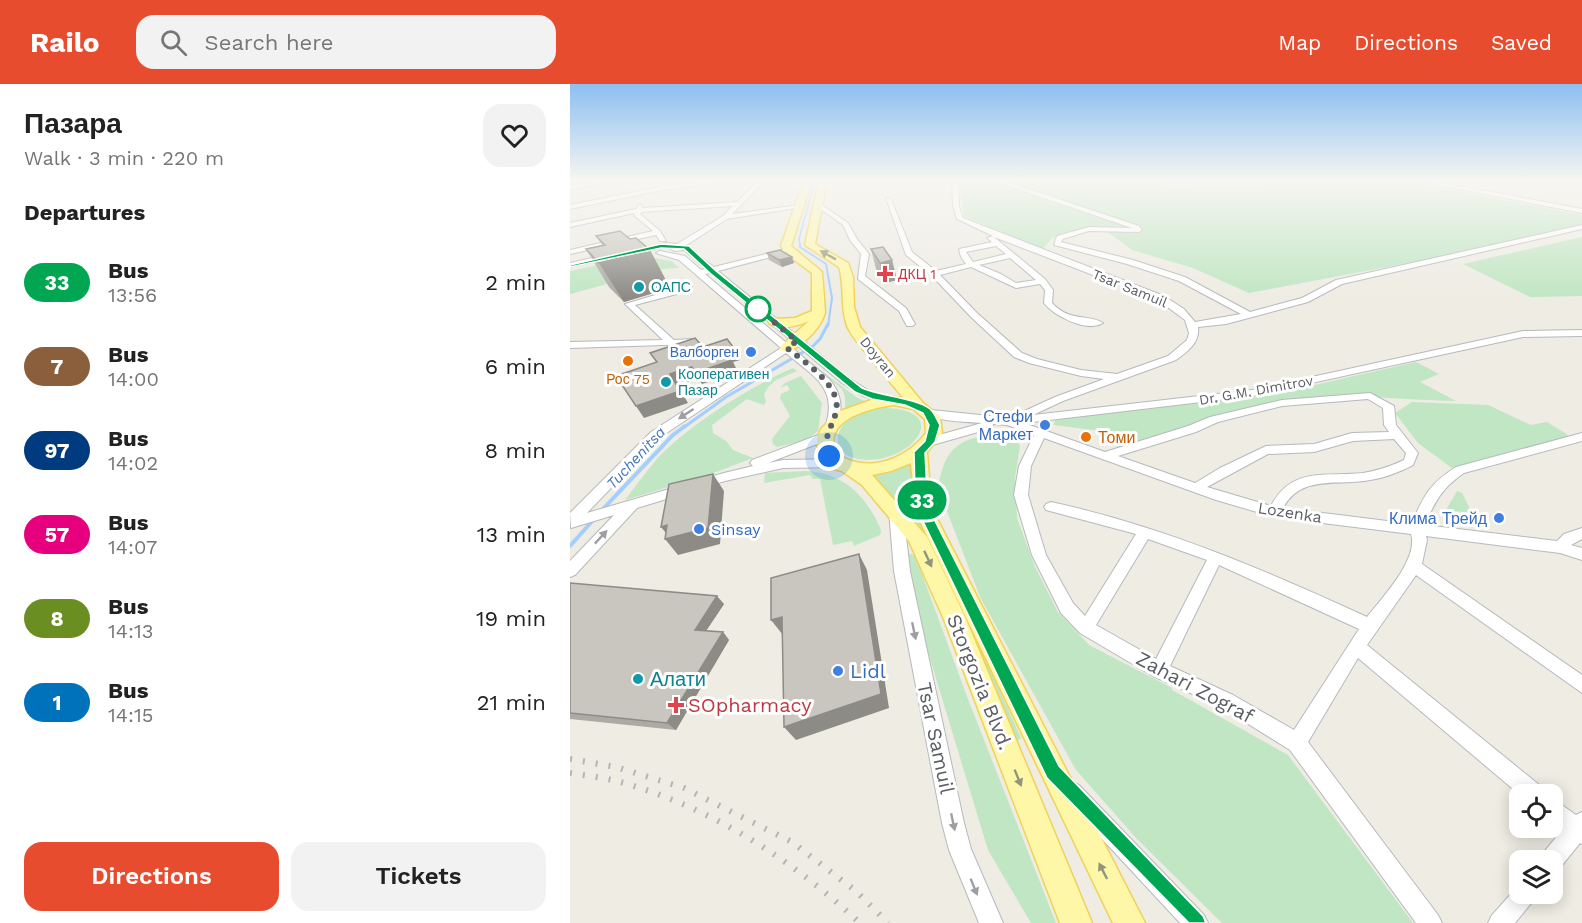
<!DOCTYPE html>
<meta charset="utf-8">
<style>
body{margin:0;font-family:"Work Sans",sans-serif;background:#f2f2f2;color:#222;height:100vh;display:flex;flex-direction:column;font-size:22px;white-space:nowrap}
*{box-sizing:border-box;margin:0}
p{font-size:20px;color:#767676}
.icon{flex:none;width:33px;height:33px;fill:none;stroke:currentColor;stroke-width:2;stroke-linecap:round;stroke-linejoin:round}
.map{position:relative;flex:1;overflow:hidden}
.details{display:flex;flex-direction:column;background:#fff;width:570px}
.details>*{flex:none}
.badge{padding:0 12px;border-radius:20px;font-size:21px;line-height:39px}
.buttons{position:absolute;left:939px;top:700px;display:grid;gap:12px}
.buttons a{display:grid;place-items:center;width:54px;height:54px;border-radius:12px;background:#fff;box-shadow:0 3px 15px #0003;font-size:30px}
.you{position:absolute;width:30px;height:30px;margin:-15px;border:4px solid #fff;border-radius:50%;background:#1a73e8;box-shadow:0 0 0 9px #1a73e833}
.map>.badge{position:absolute;translate:-50% -50%;box-shadow:0 0 0 3px #fff}
h2{padding:0 24px;font-size:22px;line-height:54px}
.round{display:grid;place-items:center;flex:none;width:63px;height:63px;border-radius:18px;background:#f2f2f2}
.headline{display:flex;align-items:center;justify-content:space-between;height:102px;padding:0 24px}
h1{font-size:28px;font-weight:600;line-height:45px}
.button{display:flex;gap:12px;margin-top:auto;padding:12px 24px}
.button a{flex:1;height:69px;border-radius:18px;background:#e84c2f;color:#fff;font-size:24px;font-weight:600;line-height:69px;text-align:center}
.button a+a{background:#f2f2f2;color:#222}
ul{padding:0;list-style:none}
li{display:flex;align-items:center;gap:18px;height:84px;padding:0 24px}
li div{flex:1}
li b{display:block;font-size:22px}
li em{font-style:normal}
li .badge{min-width:66px;font-weight:700;text-align:center}
header{display:flex;align-items:center;gap:36px;box-sizing:border-box;height:84px;padding:0 30px;background:#e84c2f;color:#fff}
header strong{font-size:28px}
nav{display:flex;gap:33px;margin-inline-start:auto;font-size:21px}
.search{width:420px;height:54px;background:#f2f2f2;display:flex;align-items:center;gap:15px;box-sizing:border-box;padding:0 21px;border-radius:18px;color:#767676;font-size:22px}
main{display:flex;flex:1;min-height:0}
.map>svg:first-child{display:block}
.green{fill:#c0e6c3}
.lines{fill:none;stroke-linecap:round;stroke-linejoin:round}
.stream-far3{stroke:#a3cffe;stroke-width:1.5}
.stream-far2{stroke:#a3cffe;stroke-width:2}
.stream-far1{stroke:#a3cffe;stroke-width:3}
.stream{stroke:#a3cffe;stroke-width:4}
.minor-casing{stroke:#b6b9bd;stroke-width:2}
.major-casing{stroke:#f0d25a;stroke-width:3}
.minor{fill:#fff;fill-rule:evenodd}
.major{fill:#fef7a8;fill-rule:evenodd}
.rail{stroke:#b4b5b5;stroke-width:6;stroke-dasharray:2 11;stroke-linecap:butt}
.wall{fill:#adaaa5}
.shaded-wall{fill:#8d8b86}
.building{fill:#c9c6c0;stroke:#8d8b86;stroke-width:1.5}
.oneway{fill:#94947c}
.oneway2{fill:#9d9fa2}
.line{fill:#00a651;stroke:#fff;stroke-width:1.5}
.walk{stroke:#5b5f64;stroke-width:6;stroke-dasharray:0 10.8}
.health-dot{fill:#e0444e;stroke:#fff;stroke-width:2}
.culture-dot{fill:#0f9aa8;stroke:#fff;stroke-width:2}
.stop-dot{fill:#fff;stroke:#00a651;stroke-width:3}
.shop-dot{fill:#3f7fe0;stroke:#fff;stroke-width:2}
.food-dot{fill:#e8710a;stroke:#fff;stroke-width:2}
.labels{text-anchor:middle;stroke-width:6;stroke-linejoin:round;paint-order:stroke}
.far-health-label{font-size:14px;fill:#be3a42;stroke:#fff;text-anchor:start}
.far-culture-label{font-size:14px;fill:#0d838f;stroke:#fff;text-anchor:start}
.far-street-label{font-size:14px;fill:#5b5f64;stroke:#fff}
.far-shop-label{font-size:14px;fill:#366cbe;stroke:#fff;text-anchor:end}
.far-food-label{font-size:14px;fill:#c56008;stroke:#fff}
.far-water-label{font-size:15px;font-style:italic;fill:#4273b9;stroke:#fff}
.shop-label{font-size:16px;fill:#366cbe;stroke:#fff;text-anchor:end}
.food-label{font-size:16px;fill:#c56008;stroke:#fff;text-anchor:start}
.street-label{font-size:16px;fill:#5b5f64;stroke:#fff}
.near-shop-label{font-size:20px;fill:#366cbe;stroke:#fff;text-anchor:start}
.near-culture-label{font-size:20px;fill:#0d838f;stroke:#fff;text-anchor:start}
.near-street-label{font-size:20px;fill:#5b5f64;stroke:#fff}
.near-health-label{font-size:20px;fill:#be3a42;stroke:#fff;text-anchor:start}
</style>
<header>
<strong>Railo</strong>
<div class="search"><svg class="icon" aria-label="search" viewBox="0 0 24 24"><circle cx="10" cy="10" r="6"/><path d="M15 15l6 6"/></svg>Search here</div>
<nav><a>Map</a><a>Directions</a><a>Saved</a></nav>
</header>
<main>
<section class="details">
<div class="headline"><div><h1>Пазара</h1><p>Walk · 3 min · 220 m</p></div><a class="round"><svg class="icon" aria-label="heart" viewBox="0 0 24 24"><path d="M12 20l-8-8c-3-5 5-10 8-4 3-6 11-1 8 4z"/></svg></a></div>
<h2>Departures</h2>
<ul>
<li><span class="badge" style="background:#00a651;color:#fff">33</span><div><b>Bus</b><p>13:56</p></div><em>2 min</em></li>
<li><span class="badge" style="background:#8b5e3c;color:#fff">7</span><div><b>Bus</b><p>14:00</p></div><em>6 min</em></li>
<li><span class="badge" style="background:#003b80;color:#fff">97</span><div><b>Bus</b><p>14:02</p></div><em>8 min</em></li>
<li><span class="badge" style="background:#e6007e;color:#fff">57</span><div><b>Bus</b><p>14:07</p></div><em>13 min</em></li>
<li><span class="badge" style="background:#6b8e23;color:#fff">8</span><div><b>Bus</b><p>14:13</p></div><em>19 min</em></li>
<li><span class="badge" style="background:#0072bc;color:#fff">1</span><div><b>Bus</b><p>14:15</p></div><em>21 min</em></li>
</ul>
<div class="button"><a>Directions</a><a>Tickets</a></div>
</section>
<div class="map">
<svg width="1012" height="839" viewBox="0 0 1012 839">
<rect width="100%" height="100%" fill="#eeece3"/>
<path class="green" d="M 389,96 L 594,98 L 589,104 L 830,96 L 1012,131 L 1012,140 L 902,167 L 679,209 L 623,184 L 562,166 L 531,143 L 516,143 L 482,154 L 472,166 L 394,132 Z
M 1012,153 L 1012,212 L 960,213 L 893,180 Z
M 84,174 L 102,177 L 109,184 L 93,185 L 0,210 L 0,187 L 53,175 Z
M 232,272 L 286,313 L 296,318 L 275,326 L 275,313 L 272,305 Z
M 846,278 L 869,290 L 850,298 L 886,317 C 839,316 791,310 744,314 C 677,320 612,343 549,364 L 531,347 L 484,341 L 485,335 L 696,312 Z
M 223,284 L 227,287 L 206,296 L 199,302 L 194,310 L 196,317 L 194,321 L 177,315 L 142,341 L 143,349 L 156,357 L 163,366 L 183,374 L 138,391 L 55,416 C 65,403 75,389 86,376 C 118,341 180,303 223,284 Z
M 231,292 L 252,319 L 248,347 L 237,356 L 207,363 L 203,360 L 202,355 L 220,332 L 210,314 L 211,310 L 220,306 L 217,301 L 210,304 L 215,299 Z
M 842,318 L 918,321 L 961,341 L 977,338 L 998,351 L 994,354 L 882,384 L 848,359 L 825,329 Z
M 314,324 C 386,325 340,383 288,375 C 265,371 261,349 279,336 C 290,329 301,326 314,324 Z
M 429,350 L 446,356 L 450,362 L 445,394 L 447,434 L 465,483 L 488,528 L 519,561 L 602,604 L 602,606 L 718,671 L 843,839 L 652,839 L 567,755 L 506,686 L 411,515 L 368,404 C 375,363 388,354 429,350 Z
M 347,376 L 368,470 L 451,654 L 446,658 L 354,454 L 340,433 L 300,390 L 324,385 Z
M 237,387 C 274,389 297,413 311,446 L 310,451 L 284,462 L 282,457 L 263,461 L 250,395 L 243,395 L 240,391 L 194,399 L 195,389 Z
M 887,407 L 892,409 L 902,429 L 876,426 Z
M 339,470 L 345,471 L 396,610 L 486,839 L 461,839 L 418,766 L 358,568 L 335,473 Z"/>
<g class="lines">
<path class="stream-far3" d="M 230,161 L 229,155 L 245,96"/>
<path class="stream-far2" d="M 230,160 L 230,163 L 256,180 L 262,214 L 258,242"/>
<path class="stream-far1" d="M 113,344 L 156,313 L 242,263 L 250,255 L 258,240"/>
<path class="stream" d="M 32,426 L 103,351 L 115,342
M 0,462 L 25,434"/>
<defs>
<path id="minor" d="M 30,96 L 45,96 L 0,106 L 0,102 Z
M 146,96 L 169,96 L 93,106 L 0,125 L 0,121 L 93,102 Z
M 189,96 L 196,96 L 162,130 L 229,121 L 232,123 L 157,135 L 115,162 L 144,183 L 220,164 L 220,168 L 148,187 L 280,295 L 301,308 L 328,315 L 330,317 L 324,320 L 293,312 L 272,299 L 141,189 L 135,190 L 259,295 C 272,310 273,324 267,343 L 261,347 L 255,343 C 269,304 243,292 216,269 L 89,354 L 17,429 L 154,389 L 183,382 L 180,379 L 182,376 L 256,348 L 260,349 L 262,352 L 260,355 L 198,379 L 213,376 L 270,375 L 276,379 L 270,383 L 213,384 L 155,397 L 67,424 L 5,491 L 0,493 L 0,477 L 44,431 L 1,444 L 0,429 L 81,348 L 211,264 L 109,176 L 86,169 L 90,167 L 115,172 L 131,186 L 136,185 L 114,166 L 105,167 L 97,163 L 61,170 L 57,168 L 97,159 L 107,160 L 153,132 L 162,122 L 71,128 L 70,130 L 90,147 L 96,157 L 90,157 L 86,151 L 0,170 L 0,166 L 83,147 L 65,132 L 64,129 L 0,143 L 0,139 L 66,125 L 70,120 L 73,124 L 167,118 Z
M 382,96 L 388,96 L 389,122 L 393,134 L 594,212 L 614,225 L 625,238 L 671,230 L 609,197 L 557,180 L 484,161 L 487,152 L 519,143 L 562,144 L 421,96 L 431,96 L 569,142 L 572,146 L 569,148 L 519,147 L 493,155 L 491,158 L 563,176 L 615,193 L 680,228 L 732,214 L 766,196 L 1012,141 L 1012,145 L 772,200 L 738,218 L 656,240 L 628,243 C 630,259 617,268 606,276 L 493,317 L 463,331 L 682,306 L 953,247 L 1012,246 L 1012,252 L 953,253 L 682,312 L 454,339 L 535,368 L 618,342 L 640,333 L 712,316 L 800,309 L 824,322 L 826,341 L 848,369 L 843,381 C 828,389 811,395 794,397 C 764,401 730,392 713,424 L 841,440 C 854,412 859,400 886,383 L 1012,349 L 1012,357 L 894,389 C 872,404 865,417 855,441 L 987,457 L 994,450 L 1012,444 L 1012,455 L 1001,461 L 1012,464 L 1012,476 L 990,469 L 856,452 L 857,456 L 852,480 L 1012,591 L 1012,609 L 846,491 L 797,561 L 973,704 L 976,711 L 950,711 L 788,574 L 738,658 L 868,831 L 872,839 L 846,839 L 720,666 L 651,623 L 583,592 L 510,549 L 491,529 L 462,471 L 444,411 L 449,382 L 464,351 L 437,341 L 423,340 L 422,344 L 359,362 L 355,361 L 353,358 L 355,355 L 412,339 C 396,338 362,337 350,327 L 352,325 L 439,334 L 447,333 L 448,330 L 485,313 L 534,295 L 511,292 L 459,279 L 444,273 L 401,233 L 362,192 L 336,171 L 316,114 L 321,115 L 342,168 L 366,187 L 396,180 L 391,173 L 389,165 L 422,158 L 417,154 L 423,152 L 387,135 L 383,122 ZM 424,153 L 588,216 L 615,236 L 619,249 L 617,256 L 598,272 L 547,290 L 511,286 L 467,275 L 452,269 L 407,229 L 370,191 L 401,183 L 446,204 L 470,200 L 475,206 L 474,219 C 484,232 517,249 533,239 C 517,229 501,239 482,219 L 483,206 L 475,195 ZM 426,162 L 436,170 L 403,178 L 396,168 ZM 440,174 L 466,196 L 446,199 L 431,190 L 409,181 ZM 798,315 L 813,324 L 814,341 L 819,348 L 782,349 L 744,360 L 696,362 L 650,384 L 625,399 L 548,372 L 626,348 L 648,338 L 712,322 ZM 474,354 L 646,416 L 704,433 L 841,450 C 849,475 812,514 797,533 C 695,486 592,442 481,418 L 476,420 L 474,423 L 476,426 L 566,450 L 515,532 L 503,519 L 476,471 L 458,411 L 461,382 ZM 824,355 L 836,369 L 834,376 C 821,382 807,387 793,389 C 755,393 722,382 701,422 L 637,403 L 698,370 L 744,368 L 783,357 ZM 578,455 L 637,476 L 586,575 L 526,541 ZM 649,481 L 789,545 L 724,646 L 663,611 L 600,582 Z
M 843,96 L 858,96 L 1012,125 L 1012,129 Z
M 245,119 L 249,119 L 278,139 L 287,155 L 299,170 L 295,192 L 336,224 L 345,240 L 343,242 L 337,242 L 329,227 L 288,195 L 291,170 L 280,156 L 273,141 L 245,121 Z
M 39,170 L 43,172 L 42,174 L 0,183 L 0,179 Z
M 119,201 L 122,202 L 122,206 L 65,221 L 104,256 L 122,255 L 127,258 L 125,260 L 0,264 L 0,258 L 93,256 L 55,220 Z
M 326,422 L 333,427 L 340,487 L 394,739 L 401,765 L 433,839 L 409,839 L 379,766 L 372,739 L 324,487 L 319,427 Z
M 502,698 L 509,701 L 634,831 L 638,839 L 610,839 L 495,715 L 492,708 L 495,701 Z
M 982,714 L 1006,731 L 1012,728 L 1012,760 L 1010,759 L 989,785 L 982,787 L 982,777 L 970,777 L 973,769 L 992,746 L 982,738 Z
M 950,800 L 950,810 L 965,810 L 962,818 L 945,839 L 918,839 L 922,831 Z"/>
<path id="major" d="M 234,96 L 242,96 L 221,162 L 252,188 L 255,228 C 252,243 232,263 217,268 L 212,267 L 210,264 L 212,261 L 239,237 C 228,242 209,247 199,239 L 205,235 L 225,234 L 242,227 L 242,189 L 215,169 L 211,162 Z
M 249,96 L 257,96 L 245,160 L 278,179 L 283,193 L 284,223 L 290,243 L 353,319 L 370,333 L 372,349 L 357,368 L 360,408 L 364,429 L 575,839 L 543,839 L 346,429 L 341,379 L 321,387 L 302,391 L 357,453 L 395,533 L 522,839 L 490,839 L 373,533 L 339,457 L 292,401 L 272,387 L 264,385 L 253,376 L 248,366 L 247,355 L 251,345 L 268,328 L 304,315 L 324,313 L 334,315 C 322,299 283,257 277,242 C 270,222 275,202 269,183 L 235,161 ZM 324,321 L 343,325 L 355,335 L 356,349 C 335,377 294,391 265,368 C 253,335 301,324 324,321 Z"/>
</defs>
<use href="#minor" class="minor-casing"/>
<use href="#major" class="major-casing"/>
<use href="#minor" class="minor"/>
<use href="#major" class="major"/>
<path class="rail" d="M 0,675 L 46,683 L 114,704 L 222,758 L 287,808 L 318,839
M 0,689 C 18,692 37,694 54,699 C 144,725 222,776 290,839"/>
</g>
<path class="wall" d="M 26,152 L 60,155 L 80,166 L 100,204 L 54,218 L 39,203 L 16,165 L 32,161 Z
M 301,165 L 322,176 L 327,196 L 315,199 L 306,185 Z
M 197,169 L 222,173 L 224,179 L 212,183 L 199,176 Z
M 0,499 L 154,520 L 136,547 L 153,548 L 159,556 L 106,646 L 0,635 Z"/>
<path class="shaded-wall" d="M 80,166 L 100,204 L 54,218 L 29,179 Z
M 222,173 L 224,179 L 212,183 L 209,176 Z
M 322,176 L 327,196 L 315,199 L 310,179 Z
M 164,264 L 170,276 L 163,278 L 168,288 L 132,300 L 125,289 L 155,267 Z
M 122,283 L 128,295 L 108,302 L 118,319 L 74,334 L 66,322 L 100,290 Z
M 143,390 L 154,407 L 150,460 L 108,471 L 95,455 L 100,454 L 91,443 Z
M 289,470 L 297,486 L 319,624 L 226,656 L 214,643 Z
M 147,512 L 154,520 L 132,553 L 125,546 Z
M 212,533 L 213,551 L 201,536 Z
M 153,548 L 159,556 L 106,646 L 97,639 Z"/>
<path class="building" d="M 50,147 L 60,155 L 66,154 L 80,166 L 29,179 L 16,165 L 35,161 L 26,152 Z
M 313,163 L 322,176 L 310,179 L 301,165 Z
M 210,166 L 222,173 L 209,176 L 197,169 Z
M 125,254 L 133,263 L 157,255 L 164,264 L 155,267 L 162,276 L 125,289 L 122,283 L 100,290 L 110,307 L 66,322 L 46,292 L 87,278 L 80,269 Z
M 143,390 L 138,444 L 95,455 L 97,441 L 91,443 L 99,400 Z
M 289,470 L 311,610 L 214,643 L 212,533 L 201,536 L 201,494 Z
M 0,499 L 147,512 L 125,546 L 153,548 L 97,639 L 0,629 Z"/>
<defs><path id="oneway-solid" d="M-6-.8H1V-3.2L6.5 0L1 3.2V.8H-6Z" transform="scale(1.5)"/></defs>
<g class="oneway">
<use href="#oneway-solid" transform="translate(258 171) rotate(-151)"/>
<use href="#oneway-solid" transform="translate(358 475) rotate(65)"/>
<use href="#oneway-solid" transform="translate(448 694) rotate(68)"/>
<use href="#oneway-solid" transform="translate(533 787) rotate(-117)"/>
</g>
<g class="oneway2">
<use href="#oneway-solid" transform="translate(116 330) rotate(147)"/>
<use href="#oneway-solid" transform="translate(31 453) rotate(-47)"/>
<use href="#oneway-solid" transform="translate(344 547) rotate(78)"/>
<use href="#oneway-solid" transform="translate(383 738) rotate(78)"/>
<use href="#oneway-solid" transform="translate(404 803) rotate(68)"/>
</g>
<linearGradient id="sky" x2="0" y2="1"><stop stop-color="#8cbff1"/><stop offset="0.45" stop-color="#f7f6f2"/><stop offset="1" stop-color="#f7f6f2" stop-opacity="0"/></linearGradient>
<rect width="1012" height="214" fill="url(#sky)"/>
<path class="line" d="M 91,160 L 119,162 L 146,187 L 292,304 C 310,312 346,314 360,325 C 364,328 367,336 370,341 L 365,358 L 355,369 L 357,408 L 361,429 L 489,682 L 633,832 L 636,839 L 619,839 L 477,694 L 349,429 L 345,408 L 344,368 L 355,357 L 359,341 L 353,329 L 335,321 L 302,315 L 285,308 L 141,190 L 114,165 L 91,164 L 0,183 L 0,181 Z"/>
<g class="lines">
<path class="walk" d="M 188,225 L 227,257 L 217,264 C 232,276 256,292 264,310 C 275,333 248,348 259,372"/>
</g>
<g class="health-dot">
<path d="M312 181h6v6h6v6h-6v6h-6v-6h-6v-6h6z"/>
<path d="M103 612h6v6h6v6h-6v6h-6v-6h-6v-6h6z"/>
</g>
<g class="culture-dot">
<circle cx="69" cy="203" r="6"/>
<circle cx="96" cy="298" r="6"/>
<circle cx="68" cy="595" r="6"/>
</g>
<circle class="stop-dot" cx="188" cy="225" r="12"/>
<g class="shop-dot">
<circle cx="181" cy="268" r="6"/>
<circle cx="475" cy="341" r="6"/>
<circle cx="929" cy="434" r="6"/>
<circle cx="129" cy="445" r="6"/>
<circle cx="268" cy="587" r="6"/>
</g>
<g class="food-dot">
<circle cx="58" cy="277" r="6"/>
<circle cx="516" cy="353" r="6"/>
</g>
<g class="labels">
<g class="far-health-label">
<text x="328" y="195">ДКЦ 1</text>
</g>
<g class="far-culture-label">
<text x="81" y="208">ОАПС</text>
<text x="108" y="295">Кооперативен<tspan x="108" dy="16">Пазар</tspan></text>
</g>
<g class="far-street-label">
<text transform="translate(560 204) rotate(22)" y="5">Tsar Samuil</text>
<text transform="translate(308 273) rotate(51)" y="5">Doyran</text>
<text transform="translate(686 306) rotate(-10)" y="5">Dr. G.M. Dimitrov</text>
</g>
<g class="far-shop-label">
<text x="169" y="273">Валборген</text>
</g>
<g class="far-food-label">
<text x="58" y="300">Рос 75</text>
</g>
<g class="far-water-label">
<text transform="translate(66 374) rotate(-47)" y="5">Tuchenitsa</text>
</g>
<g class="shop-label">
<text x="463" y="338">Стефи<tspan x="463" dy="18">Маркет</tspan></text>
<text x="917" y="440">Клима Трейд</text>
<text x="141" y="451" text-anchor="start">Sinsay</text>
</g>
<g class="food-label">
<text x="528" y="359">Томи</text>
</g>
<g class="street-label">
<text transform="translate(720 428) rotate(9)" y="6">Lozenka</text>
</g>
<g class="near-shop-label">
<text x="280" y="594">Lidl</text>
</g>
<g class="near-culture-label">
<text x="80" y="602">Алати</text>
</g>
<g class="near-street-label">
<text transform="translate(410 598) rotate(68)" y="7">Storgozia Blvd.</text>
<text transform="translate(625 603) rotate(28)" y="7">Zahari Zograf</text>
<text transform="translate(366 654) rotate(78)" y="7">Tsar Samuil</text>
</g>
<g class="near-health-label">
<text x="118" y="628">SOpharmacy</text>
</g>
</g>
</svg>
<div class="buttons">
<a><svg class="icon" aria-label="locate" viewBox="0 0 24 24"><circle cx="12" cy="12" r="6"/><path d="M12 2v4M12 18v4M2 12h4M18 12h4"/></svg></a>
<a><svg class="icon" aria-label="layers" viewBox="0 0 24 24"><path d="M12 4l9 5-9 5-9-5zM3 14l9 5 9-5"/></svg></a>
</div>
<div class="you" style="left:259px;top:372px"></div>
<b class="badge" style="left:352px;top:416px;background:#00a651;color:#fff">33</b>
</div>
</main>
